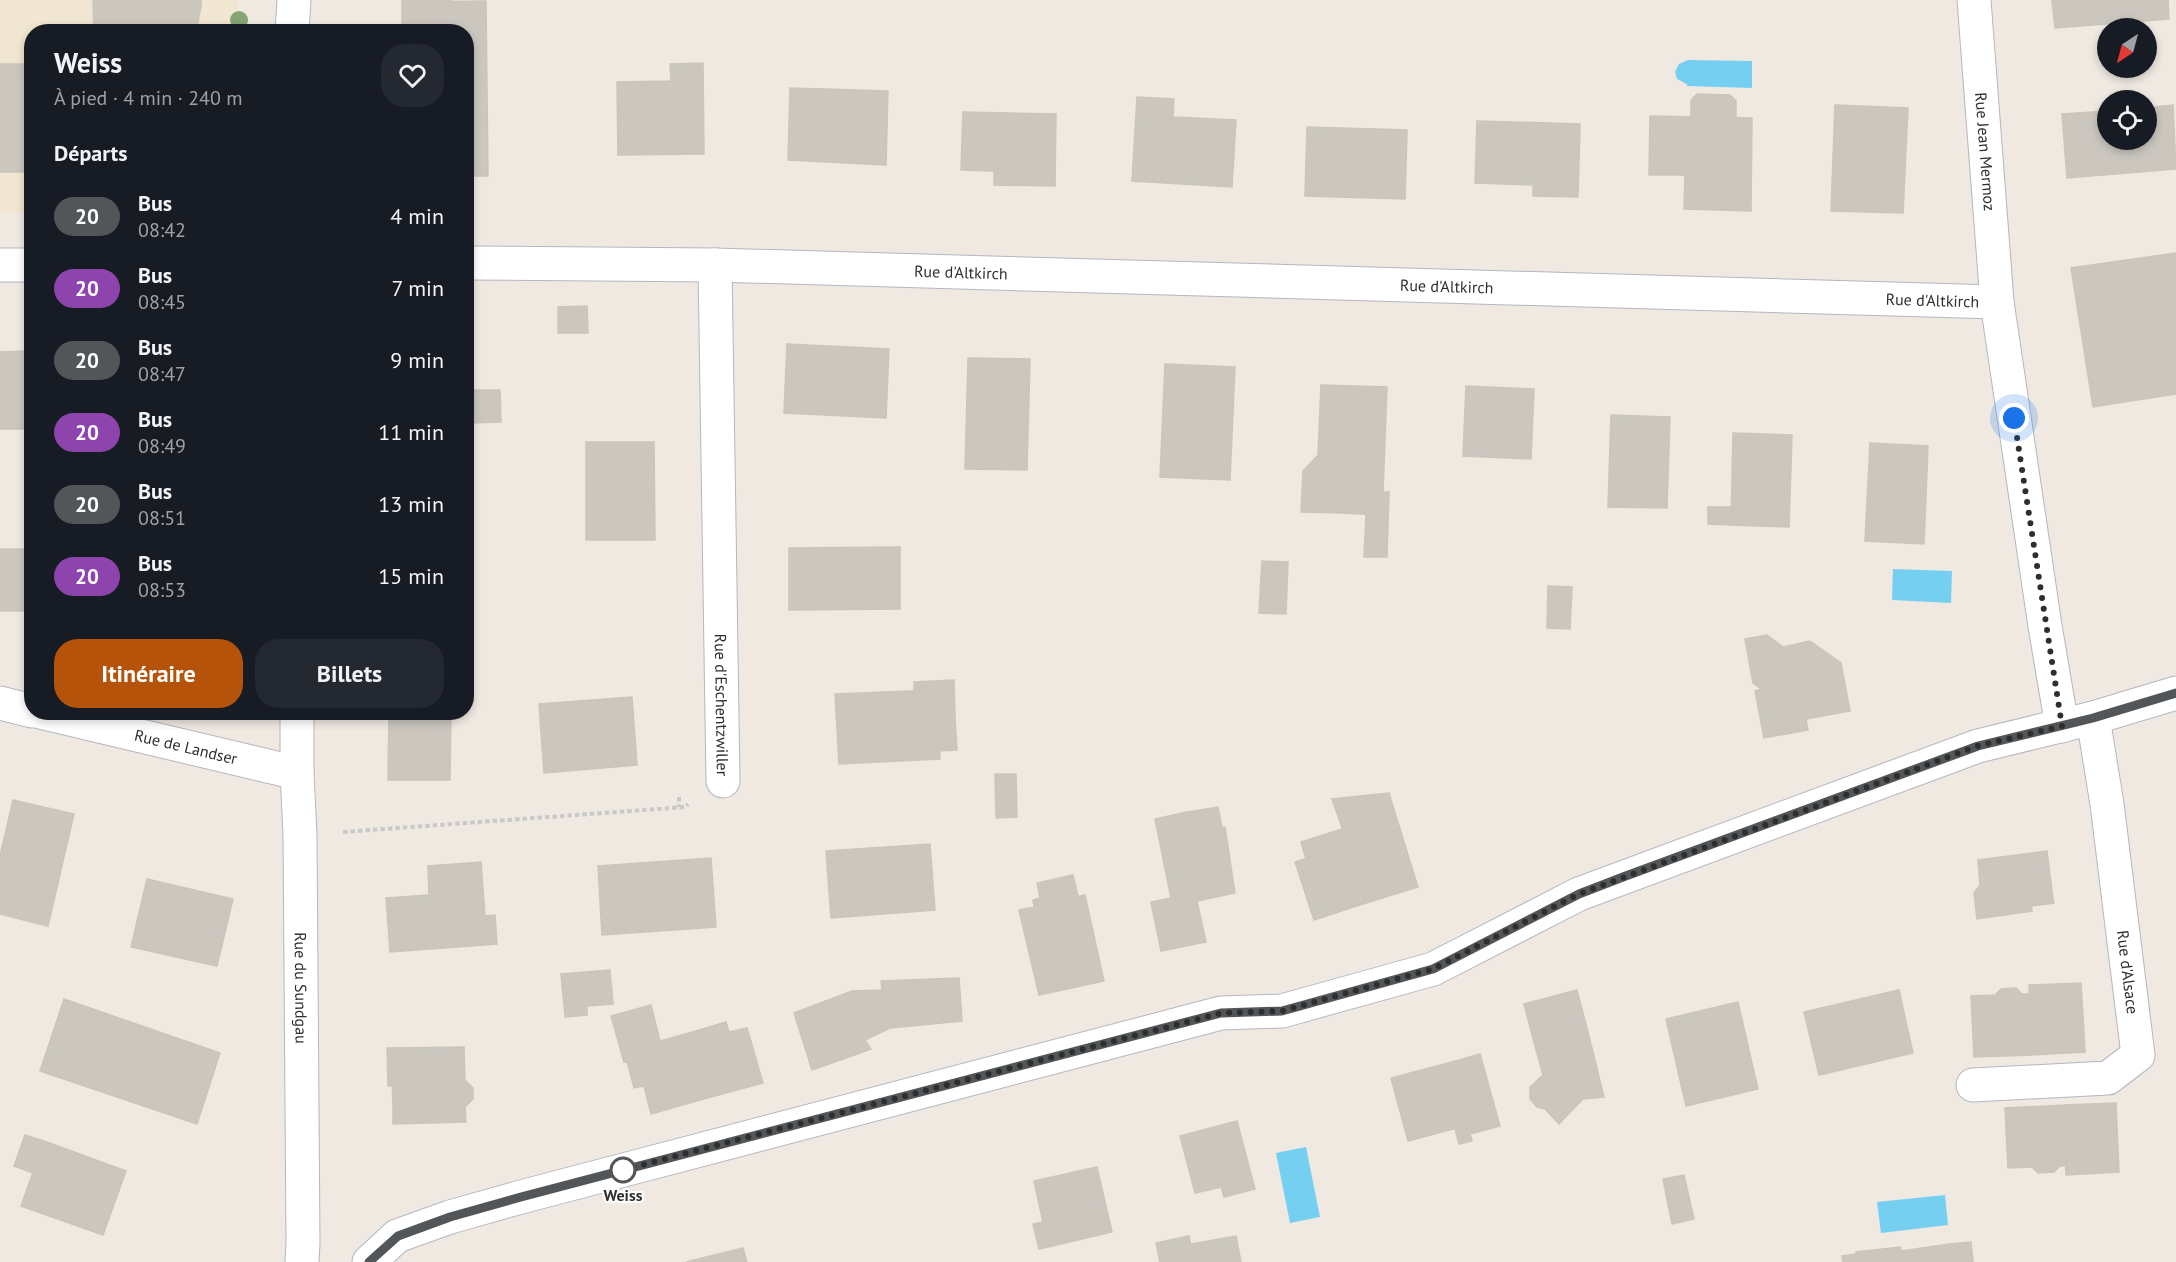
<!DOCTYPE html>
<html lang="fr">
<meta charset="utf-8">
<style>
body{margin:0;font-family:"PT Sans",sans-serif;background:#242831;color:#f1f3f6;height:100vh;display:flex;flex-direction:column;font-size:22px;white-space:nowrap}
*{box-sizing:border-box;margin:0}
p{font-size:20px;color:#9ea1a6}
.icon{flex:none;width:33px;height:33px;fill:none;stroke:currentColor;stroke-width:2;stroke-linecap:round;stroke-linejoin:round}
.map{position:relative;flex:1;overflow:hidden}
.side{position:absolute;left:24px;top:24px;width:450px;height:696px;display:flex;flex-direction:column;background:#171b24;border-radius:24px;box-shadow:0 3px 9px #0003}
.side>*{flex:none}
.badge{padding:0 12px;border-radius:20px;font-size:21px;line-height:39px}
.needle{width:39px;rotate:216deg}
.tools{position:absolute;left:2097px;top:18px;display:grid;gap:12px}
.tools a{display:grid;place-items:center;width:60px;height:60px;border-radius:50%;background:#171b24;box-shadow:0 3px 9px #0003;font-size:30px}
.you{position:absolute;width:30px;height:30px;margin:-15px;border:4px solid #fff;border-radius:50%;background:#1a73e8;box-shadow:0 0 0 9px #1a73e833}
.map>.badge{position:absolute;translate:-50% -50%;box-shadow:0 0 0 3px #fff}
h2{padding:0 30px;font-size:22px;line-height:54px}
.round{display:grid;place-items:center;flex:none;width:63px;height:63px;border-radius:24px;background:#242831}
.headline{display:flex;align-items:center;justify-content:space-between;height:102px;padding:0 30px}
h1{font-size:28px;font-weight:600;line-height:45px}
.action{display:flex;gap:12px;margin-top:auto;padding:12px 30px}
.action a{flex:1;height:69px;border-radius:24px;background:#b45309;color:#fff;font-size:24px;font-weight:600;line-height:69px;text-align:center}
.action a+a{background:#242831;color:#f1f3f6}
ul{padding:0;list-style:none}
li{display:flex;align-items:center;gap:18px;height:72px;padding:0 30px}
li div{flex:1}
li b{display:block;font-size:22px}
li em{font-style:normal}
li .badge{min-width:66px;font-weight:700;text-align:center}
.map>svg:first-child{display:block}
.education{fill:#f0e6d1}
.water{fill:#75cff0}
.building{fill:#cbc7bf;stroke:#cbc5ba;stroke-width:1.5}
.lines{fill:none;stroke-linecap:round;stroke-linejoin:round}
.street-casing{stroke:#b4b7c1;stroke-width:35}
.path{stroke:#c9c9c9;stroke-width:4;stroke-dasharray:4.5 3;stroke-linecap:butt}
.street{stroke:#fff;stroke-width:33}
.tree{fill:#84a574}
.line-casing{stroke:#fff;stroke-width:14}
.line{stroke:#535658;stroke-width:9}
.walk{stroke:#2e2e2e;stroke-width:6;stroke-dasharray:0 10.8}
.stop-dot{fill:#fff;stroke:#535658;stroke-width:3}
.labels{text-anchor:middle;stroke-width:4.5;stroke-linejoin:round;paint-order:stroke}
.street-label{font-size:16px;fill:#2e2e2e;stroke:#fff}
.stop-label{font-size:16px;font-weight:bold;fill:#2e2e2e;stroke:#fff}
</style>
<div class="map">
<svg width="2176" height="1262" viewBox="0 0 2176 1262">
<rect width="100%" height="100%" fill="#efe9e1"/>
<path class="education" d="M 0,0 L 238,0 L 237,31 L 32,32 L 31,212 L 0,213 Z"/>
<path class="water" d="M 1688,60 L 1752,61 L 1752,88 L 1687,86 L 1687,84 L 1677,79 L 1675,72 L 1679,64 Z
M 1893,569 L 1952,571 L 1951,603 L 1892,600 Z
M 1306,1147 L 1320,1217 L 1290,1223 L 1276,1153 Z
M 1945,1195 L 1948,1225 L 1881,1233 L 1877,1202 Z"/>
<path class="building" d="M 93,0 L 106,0 L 106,32 L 94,32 Z
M 106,0 L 201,0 L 201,6 L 196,32 L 106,32 Z
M 402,0 L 451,0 L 451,2 L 402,2 Z
M 2052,0 L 2168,0 L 2169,19 L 2055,28 Z
M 486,1 L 488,176 L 466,176 L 466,32 L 402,32 L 402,2 Z
M 703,63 L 704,154 L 618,155 L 617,82 L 671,81 L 670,64 Z
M 0,64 L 32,64 L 32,76 L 0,76 Z
M 0,76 L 32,76 L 32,172 L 0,172 Z
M 790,88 L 888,91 L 886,165 L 788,160 Z
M 1697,94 L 1730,95 L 1736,101 L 1736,118 L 1691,117 L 1691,100 Z
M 1137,97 L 1174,99 L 1173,117 L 1236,120 L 1232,187 L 1132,181 Z
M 1835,105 L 1908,108 L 1903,213 L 1831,211 Z
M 2173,105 L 2176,169 L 2067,178 L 2062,114 L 2108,111 L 2108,140 L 2146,140 L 2146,108 Z
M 963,112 L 1056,114 L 1055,186 L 994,185 L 994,171 L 961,170 Z
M 1650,116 L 1752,118 L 1751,211 L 1684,209 L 1685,175 L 1649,175 Z
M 1477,121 L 1580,124 L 1578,197 L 1533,196 L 1533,185 L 1475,183 Z
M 1307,127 L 1407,130 L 1405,199 L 1305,196 Z
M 2176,253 L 2176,394 L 2093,407 L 2071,268 Z
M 587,306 L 588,333 L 558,333 L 558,307 Z
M 787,344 L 889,349 L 886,418 L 784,413 Z
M 29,351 L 30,429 L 0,429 L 0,352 Z
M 968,358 L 1030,359 L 1027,470 L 965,469 Z
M 466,363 L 469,363 L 469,423 L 466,423 Z
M 1165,364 L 1235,367 L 1230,480 L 1160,477 Z
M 1321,385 L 1387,387 L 1383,492 L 1342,491 L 1343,456 L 1318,455 Z
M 1466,386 L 1534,389 L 1531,459 L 1463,456 Z
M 469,390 L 500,390 L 501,422 L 469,423 Z
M 1611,415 L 1670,417 L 1667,508 L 1608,507 Z
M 1733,433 L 1792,435 L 1789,527 L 1731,525 Z
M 586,442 L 654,442 L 655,540 L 586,540 Z
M 1870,443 L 1928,446 L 1924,544 L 1865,541 Z
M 1318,455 L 1343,456 L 1341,513 L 1301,512 L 1303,471 Z
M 1342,491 L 1383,492 L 1382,515 L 1341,513 Z
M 1383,492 L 1389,492 L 1387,557 L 1364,557 L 1366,515 L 1382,515 Z
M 1708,507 L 1732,507 L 1731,525 L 1708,524 Z
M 900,547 L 900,609 L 789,610 L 789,548 Z
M 0,549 L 32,549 L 32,611 L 0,611 Z
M 1262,561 L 1288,562 L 1286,614 L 1259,613 Z
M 1548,586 L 1572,587 L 1570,629 L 1547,628 Z
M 1767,635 L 1783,647 L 1810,641 L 1841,663 L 1850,711 L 1806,719 L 1808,730 L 1764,738 L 1755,691 L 1761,689 L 1753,683 L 1745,639 Z
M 954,680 L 955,717 L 938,718 L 936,690 L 914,691 L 914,682 Z
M 936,690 L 940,759 L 839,764 L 835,694 Z
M 632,697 L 637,765 L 544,773 L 539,704 Z
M 389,712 L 451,712 L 450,780 L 388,780 Z
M 955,717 L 957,750 L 939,751 L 938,718 Z
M 995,774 L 1016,774 L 1017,817 L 996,818 Z
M 1389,793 L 1400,829 L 1348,845 L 1332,799 Z
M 13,800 L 74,814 L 48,926 L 0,914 L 0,856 Z
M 1218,807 L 1221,822 L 1190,828 L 1187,812 Z
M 1187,812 L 1190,828 L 1221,822 L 1222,828 L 1225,827 L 1235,893 L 1197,901 L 1206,942 L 1161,951 L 1151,902 L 1171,898 L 1155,819 Z
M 1342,829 L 1348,845 L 1306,859 L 1301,842 Z
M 1400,829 L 1418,887 L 1366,903 L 1348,845 Z
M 930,844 L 935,910 L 831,918 L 826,851 Z
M 1348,845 L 1366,903 L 1314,920 L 1295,862 Z
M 2047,851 L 2053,899 L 2031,902 L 2032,911 L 1977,919 L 1974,893 L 1980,885 L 1978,860 Z
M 711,858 L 716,927 L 602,935 L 598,866 Z
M 481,862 L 485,916 L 495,915 L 497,944 L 390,952 L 386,898 L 429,895 L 428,866 Z
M 1073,875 L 1078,896 L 1034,906 L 1033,900 L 1040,898 L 1037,883 Z
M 147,879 L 233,899 L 217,966 L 131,947 Z
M 1085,895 L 1104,981 L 1039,995 L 1019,910 Z
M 2053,899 L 2054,903 L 2031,906 L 2031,902 Z
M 610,970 L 613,1004 L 587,1006 L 587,1015 L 565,1017 L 561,974 Z
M 959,978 L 962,1021 L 890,1028 L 865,1040 L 871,1049 L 812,1070 L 794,1013 L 852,991 L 882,990 L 881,981 Z
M 2081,983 L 2085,1052 L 2031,1055 L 2029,985 Z
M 2016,988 L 2022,994 L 2029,994 L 2031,1055 L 1974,1057 L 1971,996 L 1995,995 L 2001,989 Z
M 1577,990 L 1588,1032 L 1535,1046 L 1524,1004 Z
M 1899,990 L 1913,1053 L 1819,1075 L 1804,1012 Z
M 64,999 L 220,1053 L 197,1124 L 40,1071 Z
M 1738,1002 L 1758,1089 L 1686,1106 L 1666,1019 Z
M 651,1005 L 660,1041 L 689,1033 L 707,1098 L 651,1114 L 644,1086 L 634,1088 L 627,1061 L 624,1062 L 611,1016 Z
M 726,1022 L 729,1032 L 747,1028 L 763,1083 L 707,1098 L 689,1033 Z
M 1588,1032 L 1604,1097 L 1583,1099 L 1559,1124 L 1545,1109 L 1537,1107 L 1530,1099 L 1530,1087 L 1543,1075 L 1535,1046 Z
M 464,1047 L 465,1080 L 473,1088 L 473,1099 L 465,1107 L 466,1122 L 393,1124 L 393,1105 L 395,1101 L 403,1097 L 403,1089 L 395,1085 L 392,1080 L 391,1048 Z
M 387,1048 L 391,1048 L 392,1086 L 388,1086 Z
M 1480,1054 L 1500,1126 L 1470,1134 L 1472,1141 L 1459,1144 L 1455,1129 L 1468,1125 L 1452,1062 Z
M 1452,1062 L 1468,1125 L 1408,1141 L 1391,1078 Z
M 392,1080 L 395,1085 L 403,1089 L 403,1097 L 395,1101 L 393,1105 Z
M 2116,1103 L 2119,1172 L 2066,1175 L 2064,1105 Z
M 2064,1105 L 2066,1166 L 2060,1166 L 2054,1172 L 2038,1173 L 2032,1167 L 2008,1168 L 2005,1108 Z
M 1237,1121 L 1255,1189 L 1224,1197 L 1221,1187 L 1195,1193 L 1180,1136 Z
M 25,1135 L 44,1141 L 33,1173 L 14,1166 Z
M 44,1141 L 126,1171 L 103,1235 L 21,1206 Z
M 1097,1167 L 1112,1232 L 1039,1249 L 1033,1224 L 1043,1222 L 1034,1181 Z
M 1684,1175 L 1694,1219 L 1672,1224 L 1663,1179 Z
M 1189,1236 L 1194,1262 L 1160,1262 L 1156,1243 Z
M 1236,1236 L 1241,1262 L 1194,1262 L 1191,1244 Z
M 1971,1242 L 1973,1262 L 1951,1262 L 1949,1244 Z
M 1949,1244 L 1951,1262 L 1843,1262 L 1842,1256 L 1856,1254 L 1856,1252 L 1900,1247 L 1901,1251 Z
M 743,1248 L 747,1262 L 686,1262 Z"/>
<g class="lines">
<defs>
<g id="street">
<path id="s1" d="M 1974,0 L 1997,302"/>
<path d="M 292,32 L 294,0"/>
<path id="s2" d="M 466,263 L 715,265 L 1997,302 L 2045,626 L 2062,726"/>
<path d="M 0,265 L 32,265"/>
<path id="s3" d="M 715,265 L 723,781"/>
<path d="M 0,703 L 32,711"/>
<path id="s4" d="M 40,712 L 297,773"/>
<path id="s5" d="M 297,712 L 297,773 L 300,835 L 303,1243 L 302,1262"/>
<path d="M 1973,1085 L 2108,1078 L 2138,1055 L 2107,804 L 2093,718"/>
<path d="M 369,1262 L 397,1236 L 450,1217 L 521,1197 L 1221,1013 L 1282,1011 L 1433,969 L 1579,894 L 1978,746 L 2093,718 L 2176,693"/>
</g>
</defs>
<use href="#street" class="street-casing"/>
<path class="path" d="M 679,797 L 679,807
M 343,832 L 685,807 L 688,804"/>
<use href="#street" class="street"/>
</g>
<circle class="tree" cx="239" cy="20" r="9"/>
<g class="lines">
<defs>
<path id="line" d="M 369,1262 L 398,1236 L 450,1217 L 521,1197 L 1221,1013 L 1282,1011 L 1433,969 L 1579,894 L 1623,877 L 1978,746 L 2093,718 L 2176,693"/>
</defs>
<use href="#line" class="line-casing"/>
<use href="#line" class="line"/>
<path class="walk" d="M 623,1170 L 1221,1013 L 1282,1011 L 1433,969 L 1579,894 L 1978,746 L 2062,726 L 2014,418"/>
</g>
<circle class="stop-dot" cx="623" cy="1170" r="12"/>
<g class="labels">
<g class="street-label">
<text dy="6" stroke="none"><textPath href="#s1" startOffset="152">Rue Jean Mermoz</textPath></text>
<text dy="6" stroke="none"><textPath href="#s2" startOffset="495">Rue d'Altkirch</textPath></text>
<text dy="6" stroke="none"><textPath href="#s2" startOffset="981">Rue d'Altkirch</textPath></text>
<text dy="6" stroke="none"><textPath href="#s2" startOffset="1467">Rue d'Altkirch</textPath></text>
<text dy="6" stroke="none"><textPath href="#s3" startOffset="440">Rue d'Eschentzwiller</textPath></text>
<text dy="6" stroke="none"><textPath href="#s4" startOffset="150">Rue de Landser</textPath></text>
<text transform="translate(2128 972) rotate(83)" y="6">Rue d'Alsace</text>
<text dy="6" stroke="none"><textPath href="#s5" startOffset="276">Rue du Sundgau</textPath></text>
</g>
<g class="stop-label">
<text x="623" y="1201">Weiss</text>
</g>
</g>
</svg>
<div class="tools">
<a><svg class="needle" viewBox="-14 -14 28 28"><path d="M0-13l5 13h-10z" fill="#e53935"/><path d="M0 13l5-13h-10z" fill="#9ea1a6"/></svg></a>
<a><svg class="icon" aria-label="locate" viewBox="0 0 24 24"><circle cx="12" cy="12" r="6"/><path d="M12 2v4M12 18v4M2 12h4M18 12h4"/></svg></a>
</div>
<div class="you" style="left:2014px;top:418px"></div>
<section class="side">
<div class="headline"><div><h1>Weiss</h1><p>À pied · 4 min · 240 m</p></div><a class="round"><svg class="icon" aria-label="heart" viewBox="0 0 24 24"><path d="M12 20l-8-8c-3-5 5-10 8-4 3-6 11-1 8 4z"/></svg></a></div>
<h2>Départs</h2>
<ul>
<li><span class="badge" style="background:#535658;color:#fff">20</span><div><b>Bus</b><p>08:42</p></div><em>4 min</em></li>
<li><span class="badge" style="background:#8e44ad;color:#fff">20</span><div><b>Bus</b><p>08:45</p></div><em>7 min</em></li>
<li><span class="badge" style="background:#535658;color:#fff">20</span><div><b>Bus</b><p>08:47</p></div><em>9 min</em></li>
<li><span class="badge" style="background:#8e44ad;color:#fff">20</span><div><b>Bus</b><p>08:49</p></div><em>11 min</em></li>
<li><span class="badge" style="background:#535658;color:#fff">20</span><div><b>Bus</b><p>08:51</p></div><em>13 min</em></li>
<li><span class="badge" style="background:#8e44ad;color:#fff">20</span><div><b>Bus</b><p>08:53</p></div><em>15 min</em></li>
</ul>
<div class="action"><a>Itinéraire</a><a>Billets</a></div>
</section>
</div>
